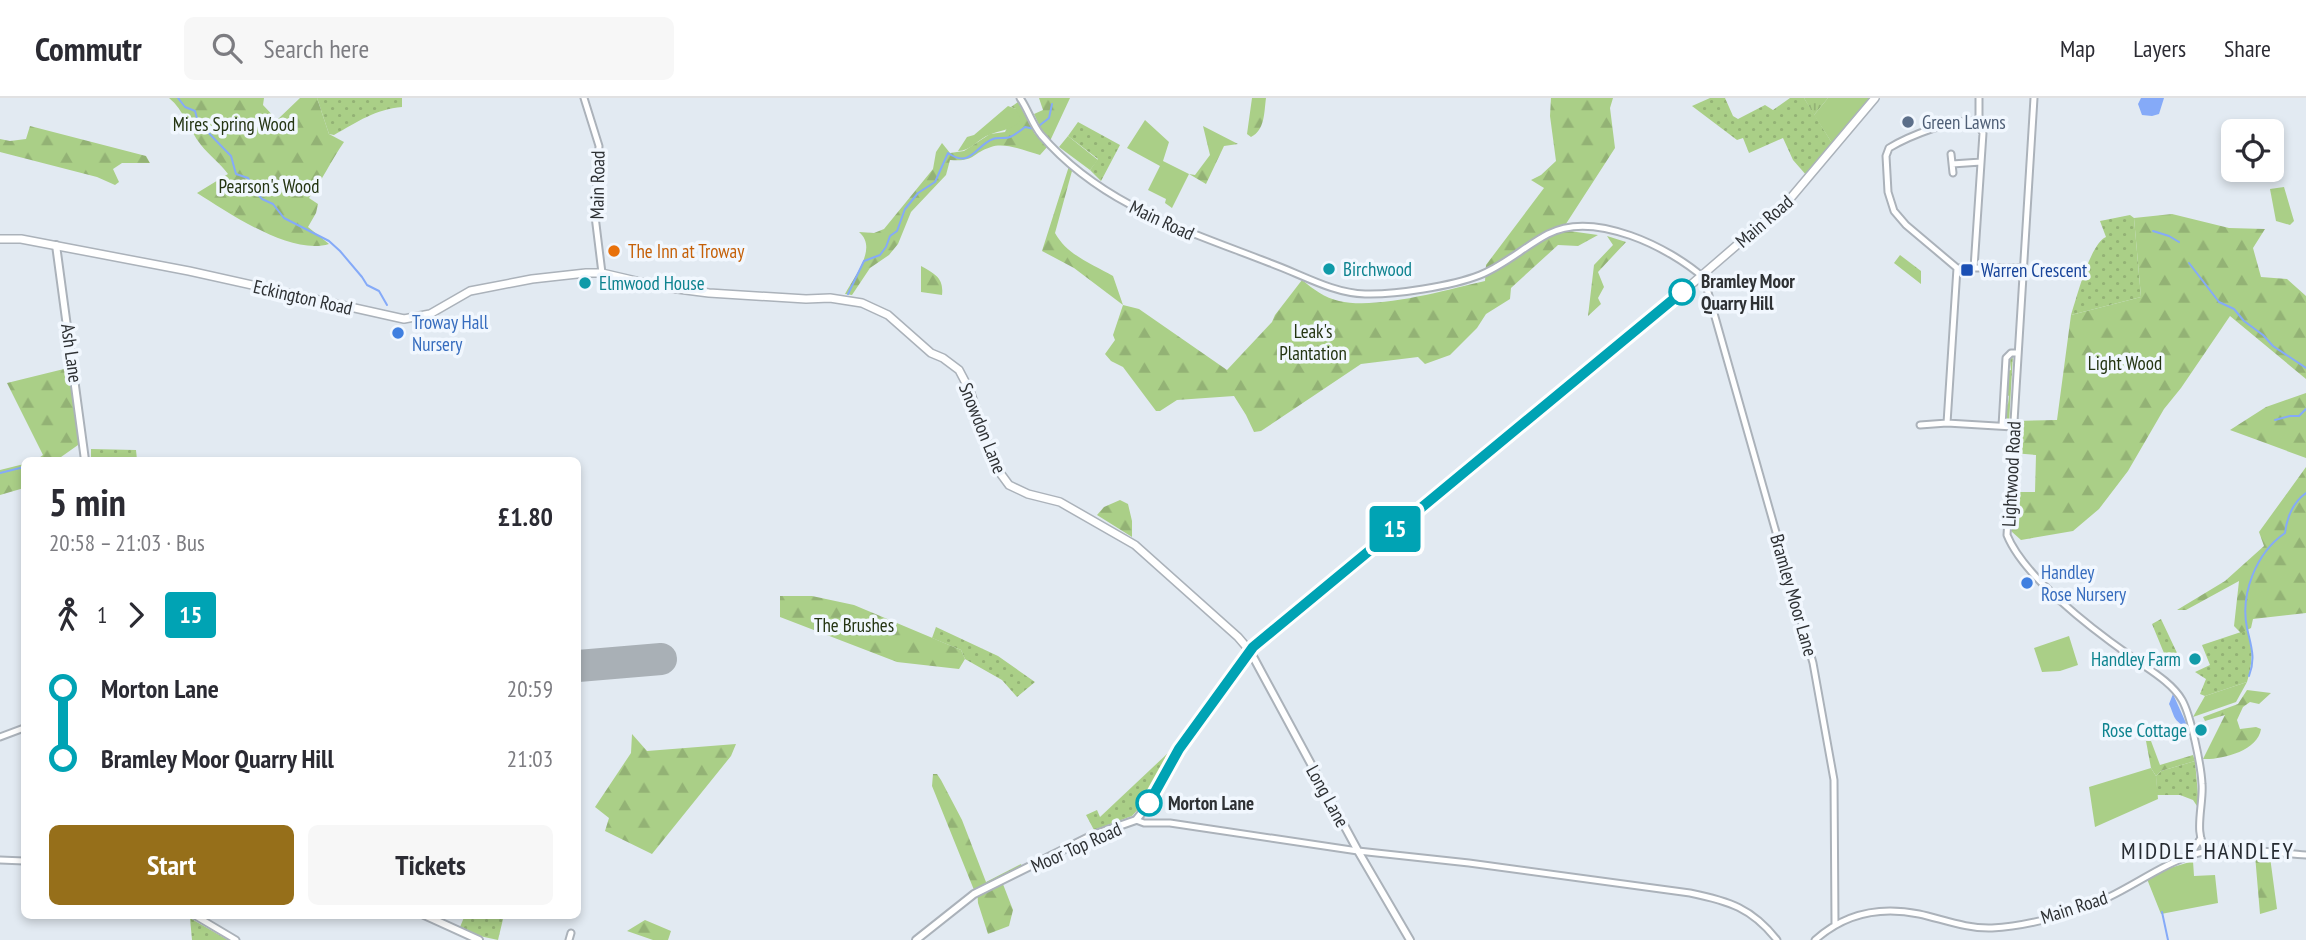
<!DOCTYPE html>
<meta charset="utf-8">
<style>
body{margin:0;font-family:"PT Sans Narrow",sans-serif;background:#f7f7f7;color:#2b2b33;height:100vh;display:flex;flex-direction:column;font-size:26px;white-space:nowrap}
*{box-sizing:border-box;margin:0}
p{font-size:23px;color:#7c7c81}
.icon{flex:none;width:38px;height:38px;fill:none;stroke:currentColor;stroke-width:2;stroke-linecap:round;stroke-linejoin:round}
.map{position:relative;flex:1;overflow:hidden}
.side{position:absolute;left:21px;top:359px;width:560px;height:462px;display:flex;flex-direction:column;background:#fff;border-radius:10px;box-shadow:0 4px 10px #0003}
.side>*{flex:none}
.badge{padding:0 14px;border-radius:5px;font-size:24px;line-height:46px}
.fabs{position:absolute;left:2221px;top:21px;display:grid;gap:14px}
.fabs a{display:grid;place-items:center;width:63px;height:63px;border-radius:10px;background:#fff;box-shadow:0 4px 10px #0003;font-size:35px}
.map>.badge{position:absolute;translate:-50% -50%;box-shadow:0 0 0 4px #fff}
.legs{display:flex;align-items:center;gap:10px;height:77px;padding:0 28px;font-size:23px}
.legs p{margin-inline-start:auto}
.headline{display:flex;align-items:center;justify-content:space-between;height:119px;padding:0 28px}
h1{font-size:38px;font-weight:700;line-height:52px}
.button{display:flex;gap:14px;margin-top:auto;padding:14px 28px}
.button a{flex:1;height:80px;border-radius:10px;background:#966f1a;color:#fff;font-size:28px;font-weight:700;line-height:80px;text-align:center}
.button a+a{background:#f7f7f7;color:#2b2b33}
ul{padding:0 28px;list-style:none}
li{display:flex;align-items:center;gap:24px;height:70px;font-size:26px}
li i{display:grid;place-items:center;width:10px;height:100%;margin:0 9px;background:currentColor}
li i::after{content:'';width:18px;height:18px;margin:-9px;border:5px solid;border-radius:50%;background:#fff}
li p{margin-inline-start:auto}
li:first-child i{background:linear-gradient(#0000 50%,currentColor 0)}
li:last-child i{background:linear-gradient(currentColor 50%,#0000 0)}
header{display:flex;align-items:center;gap:42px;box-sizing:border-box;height:98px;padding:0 35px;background:#fff;border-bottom:2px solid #e1e1e2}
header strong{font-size:33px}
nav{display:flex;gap:38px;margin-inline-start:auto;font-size:24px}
.search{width:490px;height:63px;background:#f7f7f7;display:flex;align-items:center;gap:18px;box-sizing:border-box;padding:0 24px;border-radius:10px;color:#7c7c81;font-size:26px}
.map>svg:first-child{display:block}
.grass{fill:url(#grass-dots)}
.forest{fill:url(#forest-firs)}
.park{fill:url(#park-tufts)}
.garden{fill:#aacf87}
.water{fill:#85aaf8}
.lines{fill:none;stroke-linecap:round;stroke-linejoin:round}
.stream{stroke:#85aaf8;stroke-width:2}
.runway{stroke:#a9b0b6;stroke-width:32}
.minor-casing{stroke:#abb2ba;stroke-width:9}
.tertiary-casing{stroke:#abb2ba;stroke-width:10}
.secondary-casing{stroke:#abb2ba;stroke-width:10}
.minor{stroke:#fff;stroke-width:5}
.tertiary{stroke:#fff;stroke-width:6}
.secondary{stroke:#fff;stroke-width:7}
.line-1-casing{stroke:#fff;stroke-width:16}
.line-1{stroke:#00a3b4;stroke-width:10}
.service-dot{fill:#5c6f8a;stroke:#f1f7fe;stroke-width:2.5}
.food-dot{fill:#e8710a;stroke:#f1f7fe;stroke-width:2.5}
.culture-dot{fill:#0f9aa8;stroke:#f1f7fe;stroke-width:2.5}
.transit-dot{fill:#1a4fb4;stroke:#f1f7fe;stroke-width:2.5}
.stop-1-dot{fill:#fff;stroke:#00a3b4;stroke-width:3.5}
.shop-dot{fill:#3f7fe0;stroke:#f1f7fe;stroke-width:2.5}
.labels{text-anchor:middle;stroke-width:7;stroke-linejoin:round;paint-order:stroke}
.service-label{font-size:19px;fill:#4e5e75;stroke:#f1f7fe;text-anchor:start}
.park-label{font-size:19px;fill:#243512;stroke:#f1f7fe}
.street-label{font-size:19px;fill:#2e3134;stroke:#f1f7fe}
.food-label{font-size:19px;fill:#c56008;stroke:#f1f7fe;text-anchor:start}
.culture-label{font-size:19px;fill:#0d838f;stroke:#f1f7fe;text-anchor:start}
.transit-label{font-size:19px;fill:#164399;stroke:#f1f7fe;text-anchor:start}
.stop-label{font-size:19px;font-weight:bold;fill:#2e3134;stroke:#f1f7fe;text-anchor:start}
.shop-label{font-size:19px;fill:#366cbe;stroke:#f1f7fe;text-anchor:start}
.quarter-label{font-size:23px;letter-spacing:2px;fill:#262b31;stroke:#f1f7fe}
</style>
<header>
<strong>Commutr</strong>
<div class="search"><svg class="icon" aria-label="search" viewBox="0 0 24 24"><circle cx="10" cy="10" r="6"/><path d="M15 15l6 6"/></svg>Search here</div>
<nav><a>Map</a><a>Layers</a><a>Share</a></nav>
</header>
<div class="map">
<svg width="2306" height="842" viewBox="0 0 2306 842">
<defs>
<pattern id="grass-dots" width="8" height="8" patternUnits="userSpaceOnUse" patternTransform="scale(1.75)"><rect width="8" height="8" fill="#aacf87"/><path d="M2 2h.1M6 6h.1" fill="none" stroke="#93b275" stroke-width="1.8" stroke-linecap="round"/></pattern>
<pattern id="forest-firs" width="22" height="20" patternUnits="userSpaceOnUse" patternTransform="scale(1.75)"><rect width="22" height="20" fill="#aacf87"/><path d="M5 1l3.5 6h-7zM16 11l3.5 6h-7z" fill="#93b275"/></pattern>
<pattern id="park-tufts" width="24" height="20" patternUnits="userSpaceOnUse" patternTransform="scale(1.75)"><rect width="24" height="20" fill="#aacf87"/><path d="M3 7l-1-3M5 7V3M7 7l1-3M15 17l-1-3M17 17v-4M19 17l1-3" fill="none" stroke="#93b275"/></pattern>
</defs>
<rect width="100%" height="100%" fill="#e2eaf2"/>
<path class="grass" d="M 317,0 L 402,0 L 402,9 C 376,11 357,24 334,37 L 329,36 Z
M 1710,0 L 1725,0 L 1733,18 L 1738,21 L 1765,7 L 1773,12 L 1790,0 L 1804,0 L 1832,45 L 1807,78 L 1793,62 L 1783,40 L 1749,55 L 1743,40 L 1737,42 L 1692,8 Z
M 1078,24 L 1120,47 L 1101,83 L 1090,72 L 1098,61 L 1068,38 Z
M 2130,117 L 2134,120 L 2141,199 L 2071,217 C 2077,199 2090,146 2106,139 L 2100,123 Z
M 2013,256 L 2009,325 L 2006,326 L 2005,325 L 2005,308 L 2008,306 L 2009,298 L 2005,296 L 2007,273 L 2011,272 L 2010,263 L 2008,261 Z
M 91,351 L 136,352 L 137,362 L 91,362 Z
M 2161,521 L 2178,557 L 2166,560 L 2152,526 Z
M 936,529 L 998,558 L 1035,584 L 1017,599 L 1002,582 L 965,561 L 961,552 L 932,540 Z
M 2247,532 C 2253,552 2253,564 2247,584 L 2205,598 L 2200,596 L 2206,581 L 2195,574 L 2210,567 L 2202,547 Z
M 1168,655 L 1142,707 L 1132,718 L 1094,732 L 1086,717 L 1097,712 L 1100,719 Z
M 2195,663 L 2199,708 L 2197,708 L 2193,702 L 2180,697 L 2157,697 L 2156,678 L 2161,673 Z
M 465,817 L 504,817 L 498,842 L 475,837 L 460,829 Z
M 190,820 L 228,842 L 192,842 Z"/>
<path class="forest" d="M 169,0 L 264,0 L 263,7 L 277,22 L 300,0 L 317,0 L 329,36 L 344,44 C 331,63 322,82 309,100 L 318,106 L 316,115 L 308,129 L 329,146 C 291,158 229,115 197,95 L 228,76 C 220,65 209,57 201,47 C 189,32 184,12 169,0 Z
M 1039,0 L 1070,0 L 1050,43 L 1042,33 L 1034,16 L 1043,12 Z
M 1252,0 L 1266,0 C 1264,15 1265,32 1251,39 L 1247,36 Z
M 1551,0 L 1613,0 L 1610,10 L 1615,50 L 1562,132 L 1598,137 L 1578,148 L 1558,147 L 1511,190 L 1510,201 L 1486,216 L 1477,230 L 1450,257 L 1425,266 L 1418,259 L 1361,266 L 1261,333 L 1254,334 L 1246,317 L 1234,298 L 1177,302 L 1160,313 L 1156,313 L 1123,269 L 1111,263 L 1105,256 L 1115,242 L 1113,237 L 1123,207 L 1074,170 L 1042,153 L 1069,68 L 1072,73 L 1055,135 C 1067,157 1092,166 1113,178 L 1123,207 L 1139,211 L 1227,272 L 1272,224 L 1275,217 L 1302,182 C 1313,191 1325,200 1339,203 C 1377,212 1446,192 1485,183 L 1486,167 L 1544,90 L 1531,82 L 1541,77 L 1556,63 L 1550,18 Z
M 1018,4 L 1035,36 L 1048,48 L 1040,57 C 1025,53 1005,44 991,49 C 970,56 976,64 950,62 L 946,77 L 911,114 L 898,146 L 889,157 L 870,170 L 852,197 L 845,196 C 855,177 878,150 859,134 L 874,135 L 884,131 L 933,71 L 936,54 L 942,45 L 950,55 L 964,53 L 990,36 L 1005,34 L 1016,11 L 1011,9 Z
M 30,28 L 146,58 L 150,65 L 122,65 L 113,71 L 119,84 L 115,87 L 97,79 L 0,54 L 0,41 L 10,43 L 26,41 Z
M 1203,28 L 1238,46 L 1224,48 L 1206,86 L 1189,76 L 1195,77 L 1210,57 Z
M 2172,116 L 2229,130 L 2265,131 L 2253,150 L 2261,179 L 2287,181 L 2306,198 L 2306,281 L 2230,218 L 2181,290 L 2164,311 L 2128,373 L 2099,411 L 2073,433 L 2021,442 L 2011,433 L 2011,394 L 2035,394 L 2036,357 L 2013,355 L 2015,323 L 2057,322 L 2071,217 L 2141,199 L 2134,120 Z
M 1607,138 L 1626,144 L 1598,174 L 1604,189 L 1598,200 L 1601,206 L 1588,218 L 1594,167 L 1613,147 Z
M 921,168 C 935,176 944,180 942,197 L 921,194 Z
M 68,270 L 78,325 L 78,347 L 61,359 L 36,362 L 43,357 L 7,285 Z
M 2306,295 L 2306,360 L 2230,332 L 2266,309 Z
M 24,366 L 24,390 L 0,397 L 0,372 Z
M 2306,369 L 2306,515 L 2253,521 L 2251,530 L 2241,535 L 2234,528 L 2239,483 L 2186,512 L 2177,512 L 2225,483 L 2264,448 L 2259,434 Z
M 1120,402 L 1128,406 L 1132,423 L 1132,439 L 1097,417 L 1104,409 Z
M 780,498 L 812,498 L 854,507 L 961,552 L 965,561 L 959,571 L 897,564 L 780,519 Z
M 2247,592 L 2271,595 L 2259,606 L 2250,604 L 2243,609 L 2237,622 L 2240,631 L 2256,629 L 2261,631 C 2258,653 2221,662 2203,661 L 2225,617 L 2205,623 L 2203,619 L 2238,606 Z
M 632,636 L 647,653 L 736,646 L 731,658 L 652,756 L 605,733 L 609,720 L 595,709 L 631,655 Z
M 2146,643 L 2151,643 L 2160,667 L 2193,657 L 2195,663 L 2161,673 L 2156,678 L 2151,670 Z
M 933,676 L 937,676 L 941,682 L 962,722 L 986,784 L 1021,766 L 1022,769 L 1001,781 L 1013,812 L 1009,828 L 988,836 L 978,805 L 977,790 L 974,792 L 932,688 Z
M 2255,757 L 2270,759 L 2277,811 L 2260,816 Z
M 645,822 L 671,833 L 668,842 L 653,842 L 627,833 Z"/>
<path class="park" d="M 1804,0 L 1828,0 L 1814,17 Z
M 1900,157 L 1921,173 L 1921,186 L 1894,165 Z"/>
<path class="garden" d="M 1828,0 L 1870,0 L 1832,45 L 1814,17 Z
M 1008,8 L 1016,11 L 1021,22 C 1011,33 1002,31 989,37 C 978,41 971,53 958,53 L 967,39 L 974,37 Z
M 1145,22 L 1169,44 L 1163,63 L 1189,76 L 1172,110 L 1165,105 L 1166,101 L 1148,92 L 1160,68 L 1127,50 Z
M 1068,38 L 1098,62 L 1090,72 L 1059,49 Z
M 2284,89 L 2294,123 L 2290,127 L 2276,123 L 2270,91 Z
M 2069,538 L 2078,567 L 2060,573 L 2042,574 L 2034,550 Z
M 2247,584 L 2236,604 L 2193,619 L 2205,598 Z
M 2151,670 L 2156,678 L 2158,701 L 2095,729 L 2089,689 Z
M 2193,763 L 2194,778 L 2215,777 L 2218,805 L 2161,816 L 2147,781 L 2170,770 Z"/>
<path class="water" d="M 2141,0 L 2164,0 L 2159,16 L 2152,18 L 2142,17 L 2138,6 Z
M 2173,596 L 2186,625 L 2185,628 C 2173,623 2174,616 2169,606 Z"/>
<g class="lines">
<path class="stream" d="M 178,0 L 185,9 L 195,13 L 198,24 L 231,58 L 236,76 L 248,80 L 255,93 L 262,101 L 273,106 L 284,120 L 329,143 L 340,153 L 362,179 L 367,187 L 379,193 L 387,207
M 2153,133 L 2169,138 L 2179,144
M 2189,165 L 2219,204 L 2234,211 L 2244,223 L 2263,237 L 2273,248 L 2306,270
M 848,196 L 864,163 L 880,157 L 886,149 L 890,138 L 897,133 L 905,111 L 918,95 L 935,84 L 948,55 C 971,71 976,47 993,41 C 998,39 1005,41 1010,39 C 1015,37 1021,32 1025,29 L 1035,31 L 1049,20 L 1052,6
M 2275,322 L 2290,318 L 2299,318 L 2306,311
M 42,362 L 44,361
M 0,375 L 24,369
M 2249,578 C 2256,560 2251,548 2247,530 C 2240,496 2256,455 2285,435 C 2287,419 2292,405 2306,395
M 2162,814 L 2168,842"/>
<path class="runway" d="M 578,568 L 661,561"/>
<defs>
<path id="minor" d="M 584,0 L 599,48 L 595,118 L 602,175
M 1020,0 C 1028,11 1032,26 1041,37 C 1102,108 1186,132 1270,165 C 1301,176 1332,195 1365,196 C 1395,197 1452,188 1480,177 C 1505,167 1525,148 1548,136 C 1594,112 1669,149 1704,180 L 1813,565 L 1834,682 L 1835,826
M 2034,0 L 2007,437 C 2024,479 2092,531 2129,557 C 2146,570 2171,583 2182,602 C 2191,618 2201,667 2202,686 C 2204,706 2192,738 2208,753
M 1977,24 C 1957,18 1907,39 1889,50 L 1886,58 L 1888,94 L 1894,113 L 1906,127 L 1957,170 L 2024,170
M 1977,24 L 1979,17 L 1979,0
M 1951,56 L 1953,75
M 1952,66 L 1981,64
M 1974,170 L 1983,35 L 1977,24
M 1947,325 L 1957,170
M 1920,327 L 1947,325 L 2013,329
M 2002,328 L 2006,260 L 2011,255 L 2018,255
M 0,639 L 24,630
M 1136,722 L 1144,725 L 1170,725 L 1358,753 L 1469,765 L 1690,795 C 1729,803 1752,810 1777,842
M 2188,759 L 2201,740
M 0,762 L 24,763
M 194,817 L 236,842
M 569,842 L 571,835
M 1815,842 C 1844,816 1880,808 1919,816 C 1942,821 1967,831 1992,830 C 2030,828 2075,815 2109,799 C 2138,785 2165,765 2195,756 C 2226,747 2273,755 2306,757"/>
<path id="tertiary" d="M 56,147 L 85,362
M 424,817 L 479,842
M 916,842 L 974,796 L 1093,737 L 1136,722 L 1149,706 L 1179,651 L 1250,553 L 1358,753 L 1410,842"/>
<path id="secondary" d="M 0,141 L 21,141 L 189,173 L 404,221 L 430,216 L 470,193 L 532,181 L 586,175 L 602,175 L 662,189 L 709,195 L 806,201 L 830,200 L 862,205 L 888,217 L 931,255 L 943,260 L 959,272 L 970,293 L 995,368 L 1009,387 L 1028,396 L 1060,404 L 1135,447 L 1238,539 L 1250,553 L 1671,204 L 1789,102 L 1875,0"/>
</defs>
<use href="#minor" class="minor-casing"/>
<use href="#tertiary" class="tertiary-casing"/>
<use href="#secondary" class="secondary-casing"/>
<use href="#minor" class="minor"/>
<use href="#tertiary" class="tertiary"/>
<use href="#secondary" class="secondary"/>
</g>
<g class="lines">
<defs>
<path id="line-1" d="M 1149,705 L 1179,651 L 1253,549 L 1682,194"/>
</defs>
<use href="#line-1" class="line-1-casing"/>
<use href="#line-1" class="line-1"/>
</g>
<circle class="service-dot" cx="1908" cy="24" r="7"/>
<circle class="food-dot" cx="614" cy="153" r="7"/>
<g class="culture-dot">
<circle cx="1329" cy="171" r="7"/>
<circle cx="585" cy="185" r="7"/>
<circle cx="2195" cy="561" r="7"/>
<circle cx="2201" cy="632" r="7"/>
</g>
<rect class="transit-dot" x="1960" y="165" width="14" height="14" rx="3.5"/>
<g class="stop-1-dot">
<circle cx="1682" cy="194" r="12"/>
<circle cx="1149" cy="705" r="12"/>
</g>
<g class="shop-dot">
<circle cx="398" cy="235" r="7"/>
<circle cx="2027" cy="485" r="7"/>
</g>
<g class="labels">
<g class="service-label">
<text x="1922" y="31">Green Lawns</text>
</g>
<g class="park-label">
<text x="234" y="33">Mires Spring Wood</text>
<text x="269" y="95">Pearson's Wood</text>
<text x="1313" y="240">Leak's<tspan x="1313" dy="22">Plantation</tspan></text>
<text x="2125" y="272">Light Wood</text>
<text x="854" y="534">The Brushes</text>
</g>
<g class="street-label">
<text transform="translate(597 87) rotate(-89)" y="7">Main Road</text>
<text transform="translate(1162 122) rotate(25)" y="7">Main Road</text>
<text transform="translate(1764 123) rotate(-41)" y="7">Main Road</text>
<text transform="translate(303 199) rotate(13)" y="7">Eckington Road</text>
<text transform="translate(72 255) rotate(82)" y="7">Ash Lane</text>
<text transform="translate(983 330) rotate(68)" y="7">Snowdon Lane</text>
<text transform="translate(2011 376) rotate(-87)" y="7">Lightwood Road</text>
<text transform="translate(1794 497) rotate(74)" y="7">Bramley Moor Lane</text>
<text transform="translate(1328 698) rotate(61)" y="7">Long Lane</text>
<text transform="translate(1076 749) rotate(-24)" y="7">Moor Top Road</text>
<text transform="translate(2074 809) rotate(-18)" y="7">Main Road</text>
</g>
<g class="food-label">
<text x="628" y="160">The Inn at Troway</text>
</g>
<g class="culture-label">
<text x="1343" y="178">Birchwood</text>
<text x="599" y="192">Elmwood House</text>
<text x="2181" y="568" text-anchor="end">Handley Farm</text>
<text x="2187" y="639" text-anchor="end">Rose Cottage</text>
</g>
<g class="transit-label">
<text x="1981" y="179">Warren Crescent</text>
</g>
<g class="stop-label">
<text x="1701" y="190">Bramley Moor<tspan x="1701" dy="22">Quarry Hill</tspan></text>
<text x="1168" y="712">Morton Lane</text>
</g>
<g class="shop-label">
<text x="412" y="231">Troway Hall<tspan x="412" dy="22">Nursery</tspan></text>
<text x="2041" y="481">Handley<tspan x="2041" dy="22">Rose Nursery</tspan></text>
</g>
<g class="quarter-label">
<text x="2208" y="761">MIDDLE HANDLEY</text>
</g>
</g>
</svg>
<div class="fabs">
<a><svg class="icon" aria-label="locate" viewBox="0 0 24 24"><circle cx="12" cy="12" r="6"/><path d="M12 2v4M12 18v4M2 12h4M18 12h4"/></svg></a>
</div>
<b class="badge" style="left:1395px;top:431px;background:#00a3b4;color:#fff">15</b>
<section class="side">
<div class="headline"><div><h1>5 min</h1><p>20:58 – 21:03 · Bus</p></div><b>£1.80</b></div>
<div class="legs"><svg class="icon" aria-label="walk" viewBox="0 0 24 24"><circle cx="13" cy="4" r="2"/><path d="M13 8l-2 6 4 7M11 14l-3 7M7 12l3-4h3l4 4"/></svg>1<svg class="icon" aria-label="forward" viewBox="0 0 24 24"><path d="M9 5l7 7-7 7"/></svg><b class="badge" style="background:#00a3b4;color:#fff">15</b></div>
<ul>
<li><i style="color:#00a3b4"></i><b>Morton Lane</b><p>20:59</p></li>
<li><i style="color:#00a3b4"></i><b>Bramley Moor Quarry Hill</b><p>21:03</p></li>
</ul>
<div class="button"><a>Start</a><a>Tickets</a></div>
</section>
</div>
